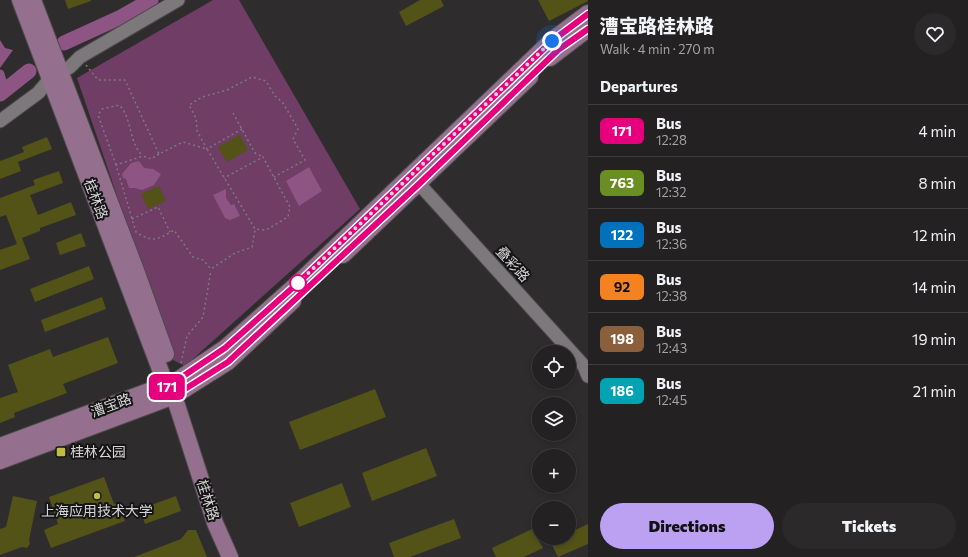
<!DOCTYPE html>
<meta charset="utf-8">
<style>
body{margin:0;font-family:Commissioner,"Noto Sans SC",sans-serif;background:#2b292a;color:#f1f3f6;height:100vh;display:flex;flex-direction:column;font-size:15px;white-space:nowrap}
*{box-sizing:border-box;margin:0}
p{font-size:13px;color:#a3a3a5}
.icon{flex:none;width:22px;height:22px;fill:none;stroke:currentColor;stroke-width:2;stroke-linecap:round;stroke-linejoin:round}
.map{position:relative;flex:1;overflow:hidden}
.panel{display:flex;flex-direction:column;background:#232122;width:380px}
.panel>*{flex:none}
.badge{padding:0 8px;border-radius:6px;font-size:14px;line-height:26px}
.fabs{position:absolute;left:532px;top:345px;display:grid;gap:8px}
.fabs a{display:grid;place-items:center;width:44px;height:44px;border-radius:50%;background:#232122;box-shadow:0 2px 6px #0003,0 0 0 1px #403e40;font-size:20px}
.you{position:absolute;width:20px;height:20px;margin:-10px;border:3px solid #fff;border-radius:50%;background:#1a73e8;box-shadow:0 0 0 6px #1a73e833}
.map>.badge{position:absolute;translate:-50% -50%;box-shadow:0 0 0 2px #fff}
h2{padding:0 12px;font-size:15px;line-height:36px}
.round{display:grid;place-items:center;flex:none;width:42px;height:42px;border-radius:21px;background:#2b292a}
.head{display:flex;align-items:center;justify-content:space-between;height:68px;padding:0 12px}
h1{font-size:19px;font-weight:800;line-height:30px}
.action{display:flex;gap:8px;margin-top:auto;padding:8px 12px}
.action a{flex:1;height:46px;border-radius:24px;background:#bca0f2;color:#111;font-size:16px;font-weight:800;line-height:46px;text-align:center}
.action a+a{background:#2b292a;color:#f1f3f6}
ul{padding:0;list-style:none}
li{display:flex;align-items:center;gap:12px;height:52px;padding:0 12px;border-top:1px solid #403e40}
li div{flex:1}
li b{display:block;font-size:15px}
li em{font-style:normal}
li .badge{min-width:44px;font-weight:700;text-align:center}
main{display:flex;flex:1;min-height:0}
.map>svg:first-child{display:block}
.green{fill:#6f3d66}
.water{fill:#8e5584}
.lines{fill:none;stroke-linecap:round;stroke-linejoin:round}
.canal{stroke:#8e5584;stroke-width:9}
.river{stroke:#8e5584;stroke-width:15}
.building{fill:#535217}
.minor-casing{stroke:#4d4a4c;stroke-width:15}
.major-casing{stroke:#4d4a4c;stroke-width:18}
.path{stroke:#7e7b7d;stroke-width:1.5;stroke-dasharray:2 3;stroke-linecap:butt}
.minor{stroke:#7c787b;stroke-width:13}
.major{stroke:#956f8e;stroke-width:16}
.line-casing{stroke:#fff;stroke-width:9}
.line{stroke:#e6007e;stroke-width:6}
.walk{stroke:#d7d5d6;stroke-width:4;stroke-dasharray:0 7.2}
.stop-dot{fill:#fff;stroke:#e6007e;stroke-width:2}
.poi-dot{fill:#c0be40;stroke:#161516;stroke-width:1.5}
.labels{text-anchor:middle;stroke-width:4;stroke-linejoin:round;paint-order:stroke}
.street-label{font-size:14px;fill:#d7d5d6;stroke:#161516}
.poi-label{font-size:14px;fill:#d7d5d6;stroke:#161516;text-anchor:start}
</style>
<main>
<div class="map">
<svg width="588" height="557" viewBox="0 0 588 557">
<rect width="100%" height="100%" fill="#2f2c2e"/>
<path class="green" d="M 213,0 L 239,0 L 360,209 L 185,366 L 173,360 L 77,78 Z"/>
<path class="water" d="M 0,40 L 5,48 L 13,50 L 0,68 Z
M 139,161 L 144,168 L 153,169 L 161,174 L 154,185 L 142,190 L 135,188 L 129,188 L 126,179 L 123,178 L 122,174 L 131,163 Z
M 309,167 L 322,191 L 299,206 L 286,181 Z
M 226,189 L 226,198 L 231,205 L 234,204 L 240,216 L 230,220 L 225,218 L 213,195 Z"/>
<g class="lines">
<path class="canal" d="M 0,74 L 5,90"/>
<path class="river" d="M 64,43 L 121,17 L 151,0
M 0,94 L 29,71"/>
</g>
<path class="building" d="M 65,0 L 91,0 L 91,1 L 68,9 Z
M 420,0 L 441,0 L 444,6 L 406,26 L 399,12 Z
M 538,0 L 588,0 L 588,1 L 549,21 Z
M 240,135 L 248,150 L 227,162 L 218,147 Z
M 47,137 L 52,149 L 18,162 L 21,171 L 0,179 L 0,161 L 24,152 L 22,147 Z
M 59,171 L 63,183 L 30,195 L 38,215 L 71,202 L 76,215 L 40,228 L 40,231 L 22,238 L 30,259 L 0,270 L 0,250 L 17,244 L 6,215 L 0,217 L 0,198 L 35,185 L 33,180 Z
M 159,186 L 166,201 L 148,209 L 141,194 Z
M 81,233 L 86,246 L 60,255 L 56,243 Z
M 89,266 L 94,279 L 35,302 L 30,289 Z
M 102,297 L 106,309 L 45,332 L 41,320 Z
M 108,337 L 118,363 L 63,384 L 67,393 L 14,413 L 15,417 L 0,423 L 0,398 L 18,392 L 8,365 L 50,349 L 53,357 Z
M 375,389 L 386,417 L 300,450 L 289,422 Z
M 426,448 L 437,476 L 372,501 L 362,473 Z
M 104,477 L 114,504 L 118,503 L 125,521 L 51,548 L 44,530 L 58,524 L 49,497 Z
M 342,483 L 351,507 L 299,527 L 290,503 Z
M 13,496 L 37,501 L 29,540 L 30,544 L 27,548 L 22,547 L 0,555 L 0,529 L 6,527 Z
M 176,496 L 181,511 L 145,524 L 140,509 Z
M 454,519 L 461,538 L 410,557 L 394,557 L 389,543 Z
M 588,524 L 588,544 L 558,557 L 550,541 L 557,538 L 569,538 L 569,533 Z
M 532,529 L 543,548 L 524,557 L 496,557 L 492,548 Z
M 188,530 L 196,530 L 207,557 L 134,557 L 181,539 Z"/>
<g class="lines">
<defs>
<path id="minor" d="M 0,121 L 38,93 L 50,79 L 70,67 L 80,57 L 178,0
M 412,176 L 584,366 L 588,376"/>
<path id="major" d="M 20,0 L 166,385 L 174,396 L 215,523 L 230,557
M 33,0 L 137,273 L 166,354
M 550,58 L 588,29
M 343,255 L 530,77
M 0,446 L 176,381 L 225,348 L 298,283 L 551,41 L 588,13
M 0,461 L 174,396 L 228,362 L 293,301"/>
</defs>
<use href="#minor" class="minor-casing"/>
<use href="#major" class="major-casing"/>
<path class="path" d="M 86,65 L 98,80 L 125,80 L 159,154 L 183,142 L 207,149 L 255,229 L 266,230 L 288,217 L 290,207 L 263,157 L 224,178
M 233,113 L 255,153 L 263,157
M 242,129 L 207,149 L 197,131 L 196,118 L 189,105 L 202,97 L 227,90 L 252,77 L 266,81 L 275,96 L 283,103 L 298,129 L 293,139 L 305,160 L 274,177
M 159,154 L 151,159 L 143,156 L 116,165 L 136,232 C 153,243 157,240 174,230 L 193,257 L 203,260 L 211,269 L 235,253 L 252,247 L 255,230
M 116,165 L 98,115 L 102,109 L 119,105 C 133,118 128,143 143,156
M 132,219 L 158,207 L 170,232
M 181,363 L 187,336 L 203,317 L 211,270"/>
<use href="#minor" class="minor"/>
<use href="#major" class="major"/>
</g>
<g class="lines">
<defs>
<path id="line" d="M 588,14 L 552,41 L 298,283 L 225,348 L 176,381 L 166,385 L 174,396 L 228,362 L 419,184 L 558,50 L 588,29"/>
</defs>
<use href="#line" class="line-casing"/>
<use href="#line" class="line"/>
<path class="walk" d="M 298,283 L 552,41"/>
</g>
<circle class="stop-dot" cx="298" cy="283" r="8"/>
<g class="poi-dot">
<rect x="56" y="447" width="10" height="10" rx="2"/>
<circle cx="97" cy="496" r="4"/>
</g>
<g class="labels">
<g class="street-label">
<text transform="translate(96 199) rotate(69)" y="5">桂林路</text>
<text transform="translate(513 264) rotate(48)" y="5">叠彩路</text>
<text transform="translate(111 405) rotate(-20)" y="5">漕宝路</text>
<text transform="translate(208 500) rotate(72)" y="5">桂林路</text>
</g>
<g class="poi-label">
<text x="70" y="457">桂林公园</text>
<text x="97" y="516" text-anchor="middle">上海应用技术大学</text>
</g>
</g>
</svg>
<div class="fabs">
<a><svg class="icon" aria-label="locate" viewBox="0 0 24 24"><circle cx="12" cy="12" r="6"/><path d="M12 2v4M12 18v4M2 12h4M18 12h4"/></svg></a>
<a><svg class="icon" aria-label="layers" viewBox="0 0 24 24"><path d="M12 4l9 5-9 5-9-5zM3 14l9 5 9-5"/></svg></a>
<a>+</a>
<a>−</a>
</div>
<div class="you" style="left:552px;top:41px"></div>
<b class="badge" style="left:167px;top:387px;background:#e6007e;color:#fff">171</b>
</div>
<section class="panel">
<div class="head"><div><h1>漕宝路桂林路</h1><p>Walk · 4 min · 270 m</p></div><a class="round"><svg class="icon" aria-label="heart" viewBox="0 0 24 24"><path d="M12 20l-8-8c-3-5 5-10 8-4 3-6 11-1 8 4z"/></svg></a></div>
<h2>Departures</h2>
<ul>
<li><span class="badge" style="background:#e6007e;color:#fff">171</span><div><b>Bus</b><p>12:28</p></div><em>4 min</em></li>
<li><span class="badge" style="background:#6b8e23;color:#fff">763</span><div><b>Bus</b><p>12:32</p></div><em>8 min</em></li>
<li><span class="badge" style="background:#0072bc;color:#fff">122</span><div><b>Bus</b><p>12:36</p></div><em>12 min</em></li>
<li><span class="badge" style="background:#f58220;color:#111">92</span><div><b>Bus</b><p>12:38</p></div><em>14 min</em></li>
<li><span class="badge" style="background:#8b5e3c;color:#fff">198</span><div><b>Bus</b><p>12:43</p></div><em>19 min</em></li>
<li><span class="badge" style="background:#00a3b4;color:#fff">186</span><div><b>Bus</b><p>12:45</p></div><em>21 min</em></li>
</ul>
<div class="action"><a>Directions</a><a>Tickets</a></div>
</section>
</main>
